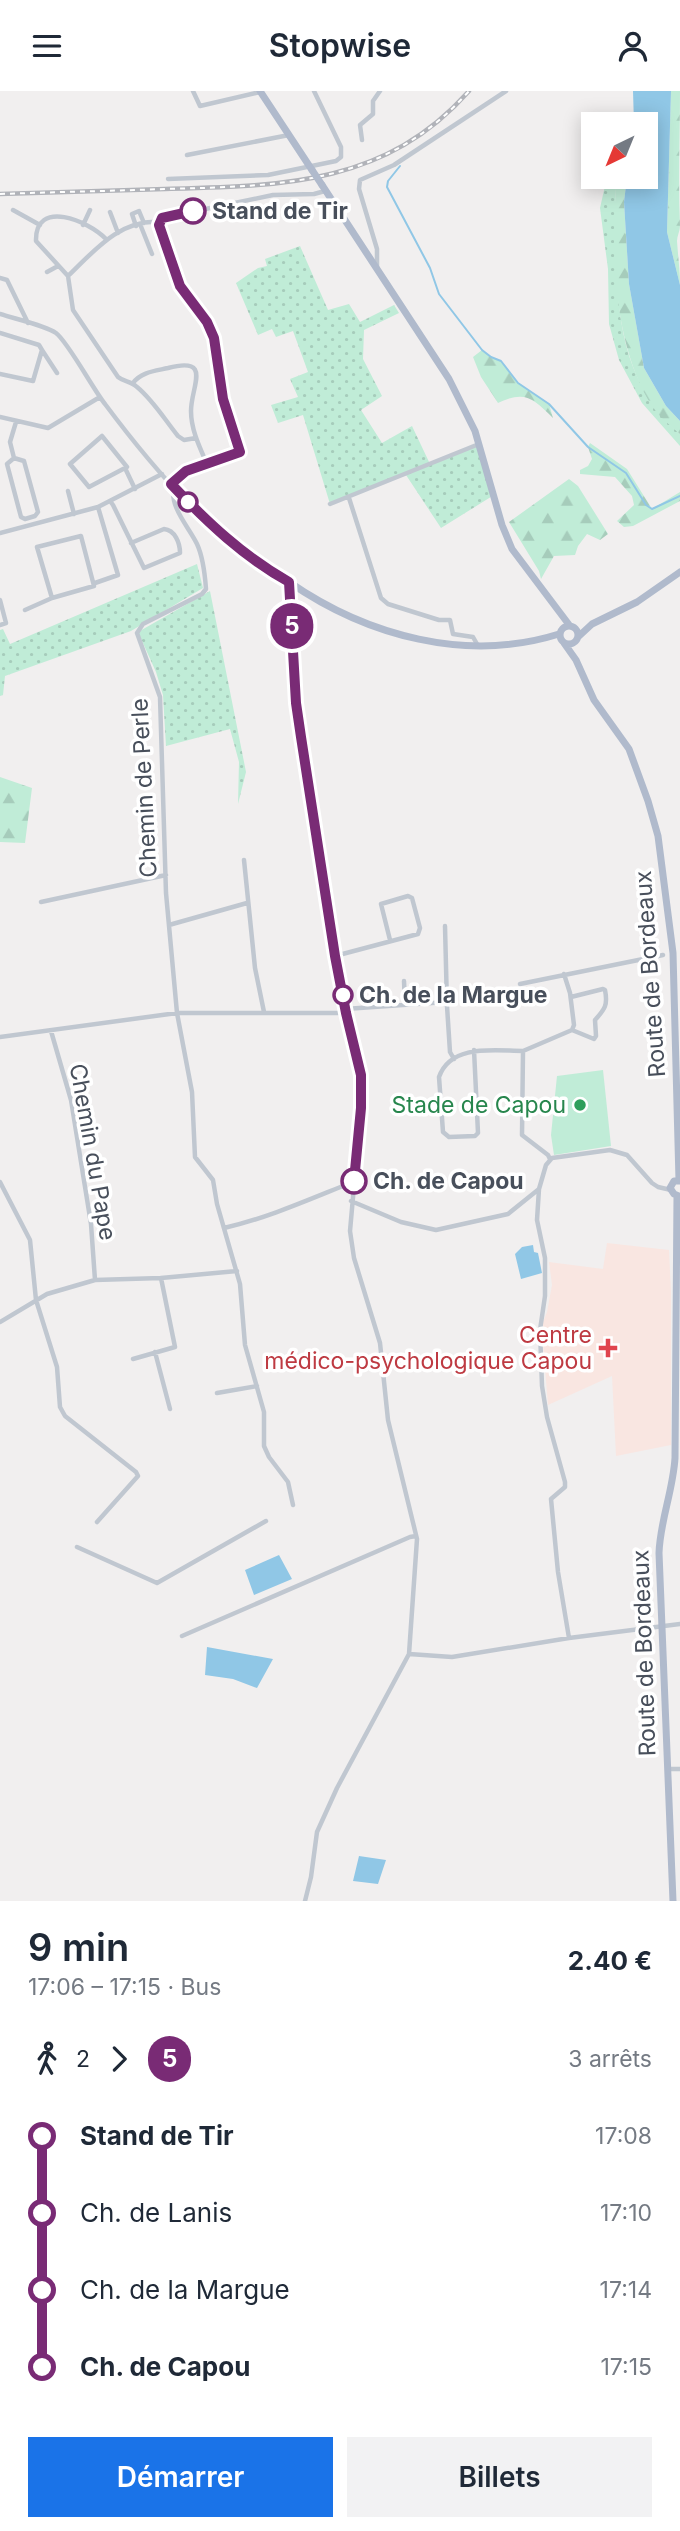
<!DOCTYPE html>
<html lang="fr">
<meta charset="utf-8">
<style>
body{margin:0;font-family:Inter,sans-serif;background:#f2f2f3;color:#1f2937;height:100vh;display:flex;flex-direction:column;font-size:26px;white-space:nowrap}
*{box-sizing:border-box;margin:0}
p{font-size:23px;color:#747a83}
.icon{flex:none;width:38px;height:38px;fill:none;stroke:currentColor;stroke-width:2;stroke-linecap:round;stroke-linejoin:round}
.map{position:relative;height:1810px;overflow:hidden}
.panel{display:flex;flex-direction:column;background:#fff;flex:1}
.panel>*{flex:none}
.badge{padding:0 14px;border-radius:23px;font-size:24px;line-height:46px}
.needle{width:46px;rotate:223deg}
.buttons{position:absolute;left:581px;top:21px;display:grid;gap:14px}
.buttons a{display:grid;place-items:center;width:77px;height:77px;border-radius:0px;background:#fff;box-shadow:0 4px 18px #0003;font-size:35px}
.map>.badge{position:absolute;translate:-50% -50%;box-shadow:0 0 0 4px #fff}
.legs{display:flex;align-items:center;gap:10px;height:77px;padding:0 28px;font-size:23px}
.legs p{margin-inline-start:auto}
.summary{display:flex;align-items:center;justify-content:space-between;height:119px;padding:0 28px}
h1{font-size:38px;font-weight:600;line-height:52px}
.cta{display:flex;gap:14px;margin-top:auto;padding:14px 28px}
.cta a{flex:1;height:80px;border-radius:0px;background:#1a73e8;color:#fff;font-size:28px;font-weight:600;line-height:80px;text-align:center}
.cta a+a{background:#f2f2f3;color:#1f2937}
ul{padding:0 28px;list-style:none}
li{display:flex;align-items:center;gap:24px;height:77px;font-size:26px}
li i{display:grid;place-items:center;width:10px;height:100%;margin:0 9px;background:currentColor}
li i::after{content:'';width:18px;height:18px;margin:-9px;border:5px solid;border-radius:50%;background:#fff}
li p{margin-inline-start:auto}
li:first-child i{background:linear-gradient(#0000 50%,currentColor 0)}
li:last-child i{background:linear-gradient(currentColor 50%,#0000 0)}
header{display:flex;justify-content:space-between;align-items:center;height:91px;padding:0 28px;background:#fff;font-size:32px;font-weight:600}
.map>svg:first-child{display:block}
.medical{fill:#f9e6e1}
.grass{fill:url(#grass-dots)}
.forest{fill:url(#forest-firs)}
.pitch{fill:#c0ecd7}
.water{fill:#90c7e6}
.lines{fill:none;stroke-linecap:round;stroke-linejoin:round}
.stream{stroke:#90c7e6;stroke-width:2}
.minor{stroke:#c0c7d0;stroke-width:4.5}
.primary{stroke:#b0bacc;stroke-width:7}
.rail-casing{stroke:#b1b3b9;stroke-width:4.5}
.rail{stroke:#fff;stroke-width:2;stroke-dasharray:5;stroke-linecap:butt}
.primary-bridge{stroke:#b0bacc;stroke-width:7}
.line-1-casing{stroke:#fff;stroke-width:16}
.line-1{stroke:#792b75;stroke-width:10}
.stop-1-dot{fill:#fff;stroke:#792b75;stroke-width:3.5}
.leisure-dot{fill:#2e9e5b;stroke:#fff;stroke-width:2.5}
.health-dot{fill:#e0444e;stroke:#fff;stroke-width:2.5}
.labels{text-anchor:middle;stroke-width:7;stroke-linejoin:round;paint-order:stroke}
.stop-label{font-size:23px;font-weight:bold;fill:#484f5b;stroke:#fff;text-anchor:start}
.street-label{font-size:23px;fill:#484f5b;stroke:#fff}
.leisure-label{font-size:23px;fill:#27864d;stroke:#fff;text-anchor:end}
.health-label{font-size:23px;fill:#be3a42;stroke:#fff;text-anchor:end}
</style>
<header><svg class="icon" aria-label="menu" viewBox="0 0 24 24"><path d="M4 6h16M4 12h16M4 18h16"/></svg>Stopwise<svg class="icon" aria-label="person" viewBox="0 0 24 24"><circle cx="12" cy="8" r="4"/><path d="M4 21q1-7 8-7t8 7"/></svg></header>
<div class="map">
<svg width="680" height="1810" viewBox="0 0 680 1810">
<defs>
<pattern id="grass-dots" width="8" height="8" patternUnits="userSpaceOnUse" patternTransform="scale(1.75)"><rect width="8" height="8" fill="#c0ecd7"/><path d="M2 2h.1M6 6h.1" fill="none" stroke="#a6ccbb" stroke-width="1.8" stroke-linecap="round"/></pattern>
<pattern id="forest-firs" width="22" height="20" patternUnits="userSpaceOnUse" patternTransform="scale(1.75)"><rect width="22" height="20" fill="#c0ecd7"/><path d="M5 1l3.5 6h-7zM16 11l3.5 6h-7z" fill="#a6ccbb"/></pattern>
</defs>
<rect width="100%" height="100%" fill="#f1efef"/>
<path class="medical" d="M 607,1152 L 669,1159 L 671,1200 L 671,1354 L 616,1365 L 612,1285 L 548,1314 L 543,1252 L 543,1231 L 547,1221 L 552,1194 L 549,1171 L 603,1178 Z"/>
<path class="grass" d="M 607,86 L 617,86 C 614,115 615,143 616,172 C 619,240 627,295 680,343 L 680,355 L 642,312 L 619,269 L 609,233 L 608,178 L 600,117 Z
M 300,155 L 328,219 L 349,213 L 360,231 L 394,214 L 399,222 L 364,239 L 363,268 L 382,305 L 361,319 L 382,352 L 412,335 L 430,373 L 479,352 L 494,404 L 441,437 L 406,384 L 330,413 L 303,324 L 278,332 L 271,314 L 298,306 L 290,288 L 308,281 L 293,240 L 276,246 L 272,238 L 258,244 L 236,192 L 258,177 L 267,175 L 265,168 Z
M 197,473 L 203,497 L 131,540 L 5,585 L 3,604 L 0,605 L 0,539 L 3,538 L 10,553 Z
M 210,500 L 246,681 L 238,713 L 239,671 L 230,638 L 166,655 L 163,604 L 156,581 L 138,541 Z"/>
<path class="forest" d="M 671,0 L 680,0 C 680,45 678,90 680,135 C 680,140 677,145 677,150 C 678,165 680,179 680,194 L 667,141 Z
M 617,86 L 627,86 L 624,111 L 629,193 L 644,277 L 666,315 L 680,330 L 680,343 C 671,335 660,327 653,316 C 613,257 610,155 617,86 Z
M 482,259 L 491,266 L 501,270 L 518,292 L 549,313 L 553,327 C 533,307 525,299 498,312 L 481,286 L 473,266 Z
M 590,352 L 627,378 L 652,418 L 680,401 L 680,410 L 633,435 L 624,436 L 617,430 L 634,414 L 632,405 L 615,386 L 580,383 L 580,379 L 588,375 L 592,368 L 588,356 Z
M 569,388 L 578,395 L 608,443 L 600,449 L 587,443 L 578,455 L 575,464 L 554,465 L 541,488 L 539,480 L 509,431 Z
M 0,686 L 32,697 L 25,752 L 0,751 Z"/>
<path class="pitch" d="M 603,979 L 611,1055 L 554,1064 L 551,1044 L 557,985 Z"/>
<path class="water" d="M 633,0 L 671,0 L 667,141 L 680,194 L 680,330 L 666,315 L 644,277 L 629,193 L 624,111 L 627,86 L 646,86 L 646,33 L 634,33 Z
M 533,1154 L 534,1161 L 538,1162 L 542,1182 L 521,1188 L 515,1163 L 522,1156 Z
M 279,1464 L 292,1488 L 254,1504 L 245,1479 Z
M 207,1556 L 273,1568 L 257,1597 L 233,1588 L 205,1584 Z
M 359,1765 L 386,1769 L 378,1793 L 353,1790 Z"/>
<g class="lines">
<path class="stream" d="M 400,75 L 388,90 L 387,96 L 430,177 L 439,203 L 482,259 L 491,266 L 501,270 L 518,292 L 549,313 L 588,356 L 626,382 L 646,414 L 652,418 L 680,405"/>
<path class="minor" d="M 193,0 L 200,15 L 260,1
M 362,49 L 360,34 L 373,23 L 373,10 L 380,0
M 187,64 L 289,44
M 168,88 L 268,84 L 336,70 L 341,66 L 341,56 L 314,0
M 13,119 L 40,134
M 110,121 L 118,142
M 160,131 C 120,128 94,160 68,185 L 73,219 L 118,286 C 124,291 131,290 137,296 C 153,309 165,329 178,345 L 184,349 L 196,347
M 140,133 L 152,163
M 83,134 L 90,119
M 136,135 L 132,123 L 139,120 L 144,132
M 377,176 L 377,158 L 359,98 L 360,89 L 394,74 L 506,0
M 47,181 L 58,175
M 68,185 L 36,150 C 35,107 89,130 106,148
M 0,187 L 7,189 L 28,232
M 0,223 C 15,228 44,234 56,242 C 68,251 93,298 105,313 C 155,380 215,450 289,491 L 301,647 L 335,865 L 346,922 L 361,984 L 361,1017 L 350,1140 L 354,1167 L 380,1252 L 388,1329 L 417,1448 L 409,1563 L 337,1697 L 317,1741 L 311,1786 L 305,1810
M 0,242 L 39,254 L 42,259 L 33,290 L 0,283
M 42,259 L 57,282
M 133,292 C 141,281 155,280 168,277 C 213,265 191,295 191,320 C 191,339 200,357 207,373
M 0,326 L 48,337 L 100,306
M 14,367 L 24,370 L 38,421 L 35,425 L 25,428 L 21,426 L 7,373 Z
M 14,367 L 10,351 L 16,331
M 125,377 L 89,396 L 70,373 L 102,345 L 127,376 L 125,377 L 135,398
M 171,393 L 186,380 L 240,361 L 223,308 L 214,247 L 207,231 L 180,195 L 159,134 L 162,127 L 273,104 L 314,103 L 325,100
M 174,396 C 169,416 189,436 197,453 C 203,466 205,484 206,498 L 202,503 L 143,533 L 137,542 L 160,606 L 166,802 L 177,922 L 192,1001 L 195,1066 L 213,1089 L 217,1113 L 240,1193 L 245,1254 L 264,1321 L 264,1355 L 269,1366 L 288,1391 L 293,1414
M 68,400 L 74,423
M 349,407 L 381,507 L 388,513 L 439,529 L 450,529 L 453,543 L 473,546 L 477,553
M 110,410 L 113,414 L 144,477 L 180,462 C 180,452 175,439 164,438 L 131,452
M 330,413 L 479,353
M 0,442 L 98,416 L 162,383
M 81,445 L 94,495 L 52,507 L 37,456 Z
M 95,492 L 118,484 L 98,416
M 0,509 L 6,532 L 0,534
M 25,519 L 52,507
M 244,769 L 255,877 L 264,921
M 41,811 L 166,784
M 169,834 L 247,812
M 445,835 L 447,915 L 450,961 L 454,968
M 335,865 L 418,843 L 420,837 L 412,807 L 408,805 L 381,813 L 390,849
M 404,890 L 405,914
M 520,893 L 663,864
M 571,906 L 603,898 L 605,899 C 608,914 605,918 595,929 L 596,945 L 594,948 L 572,939
M 345,918 L 446,911
M 51,940 L 71,1009 L 91,1133 L 95,1189
M 0,946 L 177,922 L 346,922
M 474,959 L 478,1042 L 475,1045 L 449,1046 L 443,1041 L 439,986 C 451,952 496,960 523,960
M 550,1068 L 548,1064 L 522,1044 L 523,960 L 572,939 L 574,934 L 570,902 L 564,883
M 0,1091 L 30,1149 L 36,1209 L 57,1276 L 60,1316 L 65,1325 L 136,1381 L 138,1385 L 97,1431
M 539,1098 L 537,1129 L 545,1167 L 545,1205 L 540,1239 L 542,1295 L 547,1326 L 565,1391 L 565,1396 L 551,1408 L 558,1481 L 569,1547
M 351,1110 L 401,1131 L 436,1139 L 508,1123 L 539,1098 L 546,1074 L 552,1067 L 610,1059 L 627,1064 L 652,1092 L 658,1096 L 671,1099
M 224,1137 C 268,1127 310,1108 353,1091
M 0,1231 L 47,1203 L 95,1189 L 161,1187 L 237,1180
M 155,1261 L 170,1318
M 133,1268 L 175,1256 L 161,1187
M 217,1302 L 257,1295
M 77,1456 L 157,1492 L 266,1430
M 182,1545 L 410,1446 L 416,1445
M 409,1563 L 452,1566 L 569,1547 L 680,1533
M 668,1678 L 680,1678"/>
<path class="primary" d="M 260,0 L 312,79
M 322,94 L 449,288 L 475,340 L 502,434 L 512,458 L 570,535
M 289,491 C 367,545 467,572 559,543
M560 544a9 9 0 1 1 18 0a9 9 0 1 1-18 0Z
M 578,546 L 592,533 L 637,511 L 680,481
M 564,552 L 576,569 L 594,609 L 629,658 L 648,710 L 658,745 L 673,862 L 679,1089
M 679,1105 L 674,1103 L 670,1097 L 674,1090 L 680,1090
M 673,1810 L 659,1462 C 660,1430 673,1400 675,1367 L 677,1105"/>
<defs>
<path id="rail" d="M 0,103 C 55,101 110,100 165,98 C 282,95 386,94 469,0"/>
</defs>
<use href="#rail" class="rail-casing"/>
<use href="#rail" class="rail"/>
<path class="primary-bridge" d="M 312,79 L 322,94"/>
</g>
<g class="lines">
<defs>
<path id="line-1" d="M 193,120 L 162,127 L 159,134 L 180,195 L 207,231 L 214,247 L 223,308 L 240,361 L 186,380 L 171,393 C 207,431 244,466 289,491 L 296,612 L 301,646 L 335,865 L 346,922 L 361,984 L 361,1017 L 354,1090"/>
</defs>
<use href="#line-1" class="line-1-casing"/>
<use href="#line-1" class="line-1"/>
</g>
<g class="stop-1-dot">
<circle cx="193" cy="120" r="12"/>
<circle cx="188" cy="411" r="9"/>
<circle cx="343" cy="904" r="9"/>
<circle cx="354" cy="1090" r="12"/>
</g>
<circle class="leisure-dot" cx="580" cy="1014" r="7"/>
<path class="health-dot" d="M604.5 1246.5h7v7h7v7h-7v7h-7v-7h-7v-7h7z"/>
<g class="labels">
<g class="stop-label">
<text x="212" y="128">Stand de Tir</text>
<text x="359" y="912">Ch. de la Margue</text>
<text x="373" y="1098">Ch. de Capou</text>
</g>
<g class="street-label">
<text transform="translate(144 697) rotate(-93)" y="8">Chemin de Perle</text>
<text transform="translate(650 883) rotate(-94)" y="8">Route de Bordeaux</text>
<text transform="translate(93 1061) rotate(80)" y="8">Chemin du Pape</text>
<text transform="translate(644 1562) rotate(-92)" y="8">Route de Bordeaux</text>
</g>
<g class="leisure-label">
<text x="566" y="1022">Stade de Capou</text>
</g>
<g class="health-label">
<text x="592" y="1252">Centre<tspan x="592" dy="26">médico-psychologique Capou</tspan></text>
</g>
</g>
</svg>
<div class="buttons">
<a><svg class="needle" viewBox="-14 -14 28 28"><path d="M0-13l5 13h-10z" fill="#e53935"/><path d="M0 13l5-13h-10z" fill="#747a83"/></svg></a>
</div>
<b class="badge" style="left:292px;top:535px;background:#792b75;color:#fff">5</b>
</div>
<section class="panel">
<div class="summary"><div><h1>9 min</h1><p>17:06 – 17:15 · Bus</p></div><b>2.40 €</b></div>
<div class="legs"><svg class="icon" aria-label="walk" viewBox="0 0 24 24"><circle cx="13" cy="4" r="2"/><path d="M13 8l-2 6 4 7M11 14l-3 7M7 12l3-4h3l4 4"/></svg>2<svg class="icon" aria-label="forward" viewBox="0 0 24 24"><path d="M9 5l7 7-7 7"/></svg><b class="badge" style="background:#792b75;color:#fff">5</b><p>3 arrêts</p></div>
<ul>
<li><i style="color:#792b75"></i><b>Stand de Tir</b><p>17:08</p></li>
<li><i style="color:#792b75"></i><span>Ch. de Lanis</span><p>17:10</p></li>
<li><i style="color:#792b75"></i><span>Ch. de la Margue</span><p>17:14</p></li>
<li><i style="color:#792b75"></i><b>Ch. de Capou</b><p>17:15</p></li>
</ul>
<div class="cta"><a>Démarrer</a><a>Billets</a></div>
</section>
